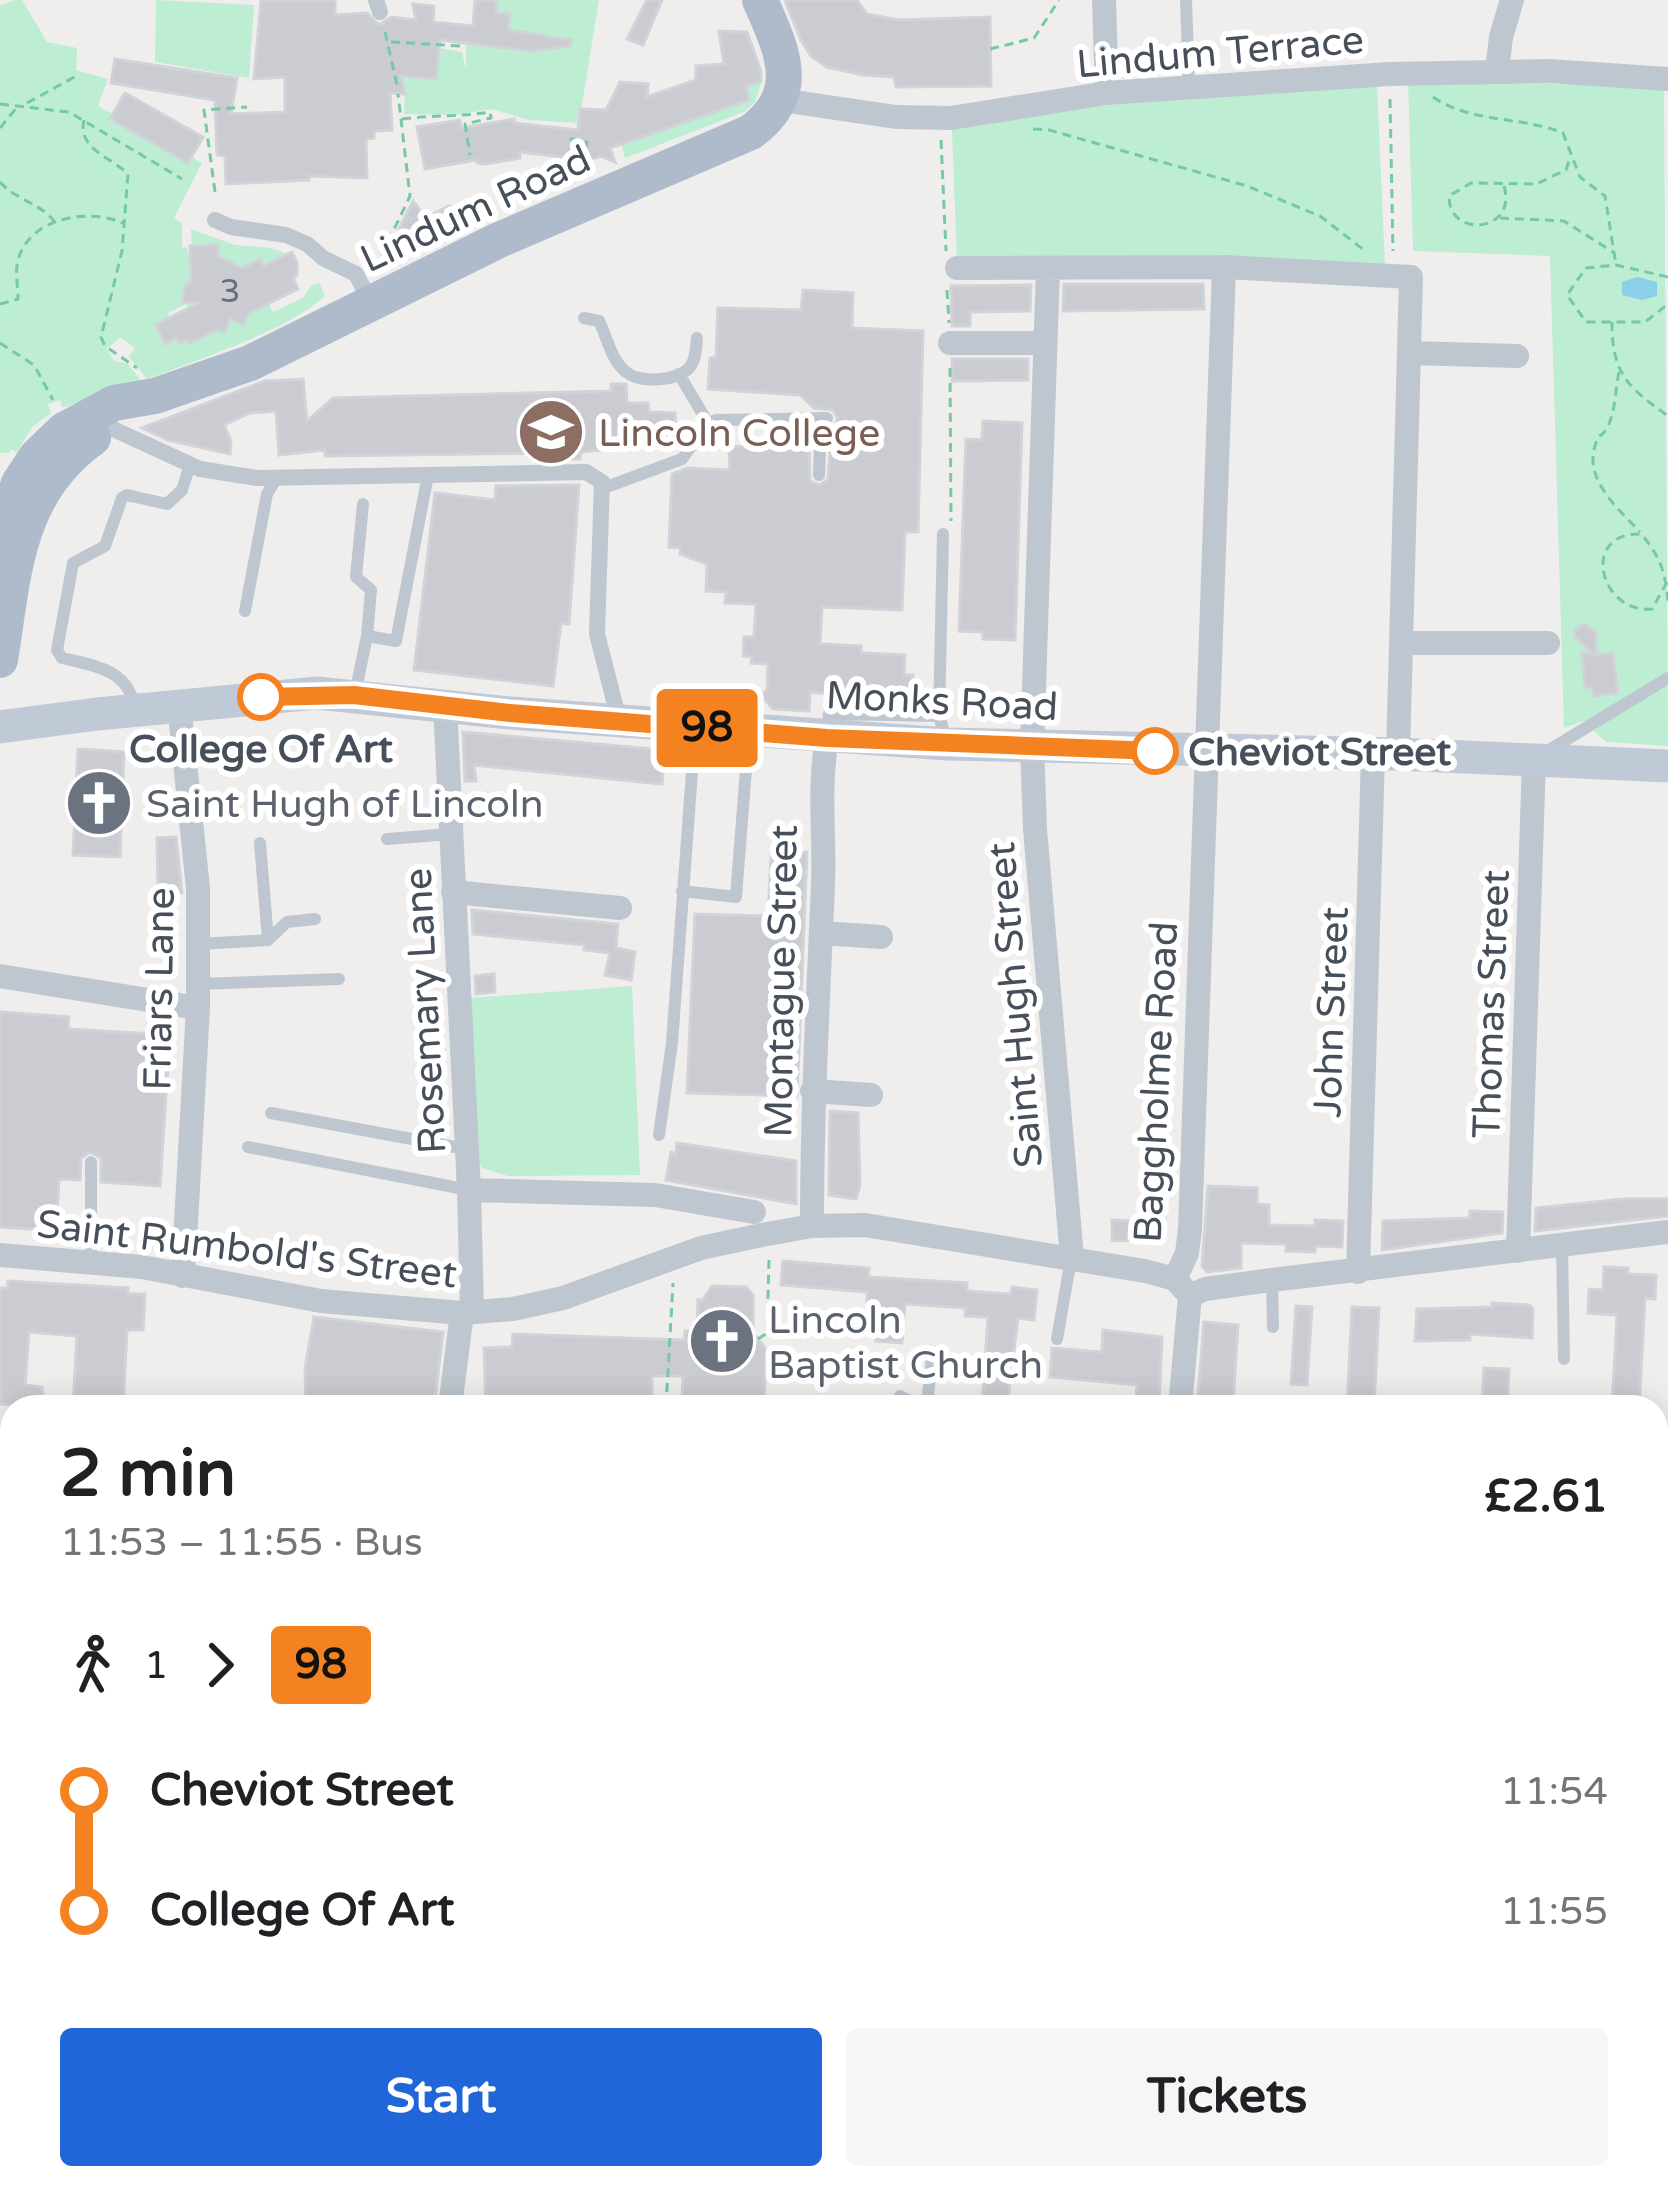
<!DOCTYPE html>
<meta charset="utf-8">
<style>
body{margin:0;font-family:"Varela Round",sans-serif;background:#f6f6f6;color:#202124;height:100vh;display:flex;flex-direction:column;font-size:45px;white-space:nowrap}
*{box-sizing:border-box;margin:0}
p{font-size:39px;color:#757577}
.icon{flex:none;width:66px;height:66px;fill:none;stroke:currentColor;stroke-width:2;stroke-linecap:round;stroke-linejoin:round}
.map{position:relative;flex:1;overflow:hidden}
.side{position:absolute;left:0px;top:1395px;width:1668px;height:795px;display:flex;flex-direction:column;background:#fff;border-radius:36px 36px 0 0;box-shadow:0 6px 30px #0003}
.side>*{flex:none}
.badge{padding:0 24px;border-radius:9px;font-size:42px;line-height:78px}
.map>.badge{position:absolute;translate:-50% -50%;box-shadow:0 0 0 6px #fff}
.legs{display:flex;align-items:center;gap:18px;height:132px;padding:0 60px;font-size:39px}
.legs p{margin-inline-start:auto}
.head{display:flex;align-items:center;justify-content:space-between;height:204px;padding:0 60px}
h1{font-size:66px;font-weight:700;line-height:90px}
.cta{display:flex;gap:24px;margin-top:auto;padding:24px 60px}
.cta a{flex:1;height:138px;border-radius:12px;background:#2066d8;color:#fff;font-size:48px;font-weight:700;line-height:138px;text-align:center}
.cta a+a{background:#f6f6f6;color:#202124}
ul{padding:0 60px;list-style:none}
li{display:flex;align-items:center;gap:42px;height:120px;font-size:45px}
li i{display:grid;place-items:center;width:18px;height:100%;margin:0 15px;background:currentColor}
li i::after{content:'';width:30px;height:30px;margin:-15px;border:9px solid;border-radius:50%;background:#fff}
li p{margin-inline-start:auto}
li:first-child i{background:linear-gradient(#0000 50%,currentColor 0)}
li:last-child i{background:linear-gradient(currentColor 50%,#0000 0)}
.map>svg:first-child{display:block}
.green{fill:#bdedd2;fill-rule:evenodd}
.water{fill:#8bcfe8}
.building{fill:#caccd2;stroke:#d1d3d9;stroke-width:3}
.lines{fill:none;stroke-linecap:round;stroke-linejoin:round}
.path{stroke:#76c9a5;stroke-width:3;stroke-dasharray:9 6;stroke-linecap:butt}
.service{stroke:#bec7cf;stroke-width:12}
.pedestrian{stroke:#bec7cf;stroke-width:16}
.minor{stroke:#bec7cf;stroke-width:24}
.secondary{stroke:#c0c9d6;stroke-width:33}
.primary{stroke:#aebbcb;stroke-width:36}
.line-1-casing{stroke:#fff;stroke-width:27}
.line-1{stroke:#f58220;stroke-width:18}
.stop-1-dot{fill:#fff;stroke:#f58220;stroke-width:6}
.labels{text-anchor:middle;stroke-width:12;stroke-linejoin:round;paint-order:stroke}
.number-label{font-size:33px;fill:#676e78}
.street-label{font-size:39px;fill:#464f5a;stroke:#fff}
.education-label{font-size:39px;fill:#785e54;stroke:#fff;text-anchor:start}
.stop-label{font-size:39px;font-weight:bold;fill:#464f5a;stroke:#fff}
.worship-label{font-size:39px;fill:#5b616d;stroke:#fff;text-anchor:start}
</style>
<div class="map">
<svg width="1668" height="2189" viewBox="0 0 1668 2189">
<rect width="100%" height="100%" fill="#f0eded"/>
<path class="green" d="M 14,0 L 22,0 L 47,42 L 77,48 L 76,70 L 108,79 L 98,106 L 202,163 L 174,218 L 182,223 L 182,247 L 187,248 L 195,284 L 187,284 L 185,288 L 201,317 C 223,323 232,326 250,314 L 243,299 L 214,275 L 218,245 L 192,246 L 191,229 L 235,245 L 272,248 L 287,254 L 264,266 L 260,260 L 259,285 L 273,312 L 303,298 L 311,286 L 319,282 L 325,296 C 289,330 195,361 147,379 L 129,357 L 135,348 L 120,337 L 107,349 C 114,364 115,360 128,364 L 141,381 L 62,408 L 60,400 L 48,404 L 51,413 L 33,426 L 16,453 L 12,449 L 9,453 L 0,453 L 0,6 ZM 186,304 L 202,337 L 190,343 L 187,339 L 179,343 L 177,338 L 165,343 L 156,325 L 169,318 L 168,313 Z
M 156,0 L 254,5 L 249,78 L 155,62 Z
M 497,0 L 599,0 L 579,123 L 529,120 L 492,109 L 455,115 L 404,114 L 405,93 L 398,68 L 435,79 L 439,48 L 462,52 L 466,70 L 466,43 L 530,50 L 494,29 Z
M 1408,80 L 1664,87 L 1668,746 L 1606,742 L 1583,721 L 1564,728 L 1550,256 L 1413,251 Z
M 762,81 L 755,102 L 744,112 L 625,158 L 621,144 L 749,100 L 746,86 Z
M 1377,86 L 1385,267 L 957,263 L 952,129 L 1109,105 Z
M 632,986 L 640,1175 L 508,1176 L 482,1168 L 476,1156 L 470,998 Z"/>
<path class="water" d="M 1637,277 L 1657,282 L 1657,296 L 1642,300 L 1622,295 L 1622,282 Z
M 1656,1801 L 1668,1806 L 1668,1897 L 1656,1894 Z
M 96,2178 L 259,2178 L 181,2189 L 97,2189 Z
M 554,2178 L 607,2178 L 639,2189 L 552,2189 Z"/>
<path class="building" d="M 335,0 L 335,15 L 367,13 L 379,25 L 391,17 L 416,20 L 413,4 L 434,6 L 433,22 L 473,26 L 475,0 L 497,0 L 496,13 L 510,14 L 508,30 L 571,40 L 570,46 L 530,51 L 440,40 L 436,79 L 401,76 L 405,94 L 390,93 L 392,130 L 374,131 L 374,138 L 366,139 L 367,178 L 309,176 L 309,180 L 226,184 L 225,156 L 217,155 L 215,100 L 111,83 L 115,59 L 237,78 L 231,114 L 285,112 L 285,77 L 254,79 L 261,1 Z
M 647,0 L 662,0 L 643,45 L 627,39 Z
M 785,0 L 857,0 L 867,14 L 898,20 L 990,17 L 991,86 L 896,87 L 894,77 L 862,75 L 827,67 L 811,56 L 801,40 Z
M 719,31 L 747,32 L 761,72 L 761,81 L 746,86 L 749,100 L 610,148 L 615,162 L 601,156 L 590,160 L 519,152 L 520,158 L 486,164 L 477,163 L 476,160 L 425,169 L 417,127 L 460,120 L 461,128 L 514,119 L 514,123 L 578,130 L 580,109 L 606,110 L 620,82 L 648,84 L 647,97 L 696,80 L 696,66 L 724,64 Z
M 125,93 L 203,137 L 188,163 L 110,119 Z
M 413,201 L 436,231 L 433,214 L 449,206 L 460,228 L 408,255 L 397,233 Z
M 218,245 L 218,256 L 242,268 L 260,259 L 264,266 L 292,252 L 297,262 L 297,275 L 293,278 L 298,289 L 249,313 L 243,325 L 230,319 L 225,332 L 218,330 L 189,343 L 187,339 L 179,343 L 177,338 L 165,344 L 156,325 L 198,303 L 182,302 L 186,284 L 191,282 L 190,246 Z
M 1064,284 L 1203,284 L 1204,309 L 1063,311 Z
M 1031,285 L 1030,311 L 970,312 L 970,326 L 952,326 L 951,286 Z
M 803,290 L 853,293 L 852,328 L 923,331 L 918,532 L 905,532 L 902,610 L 822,607 L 820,644 L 861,646 L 861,653 L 905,655 L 904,675 L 913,675 L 912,696 L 904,696 L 904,701 L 810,692 L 809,711 L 773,709 L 761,695 L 767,690 L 768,664 L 751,663 L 752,657 L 743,656 L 744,637 L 754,637 L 756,604 L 725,603 L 726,592 L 706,591 L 707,564 L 680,554 L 681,548 L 669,547 L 672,474 L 687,468 L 730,470 L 729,446 L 809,451 L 810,481 L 820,485 L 828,479 L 830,453 L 836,453 L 837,417 L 833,410 L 814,408 L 800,395 L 708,389 L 710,358 L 716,357 L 718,308 L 801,310 Z
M 952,359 L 1028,359 L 1028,380 L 952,381 Z
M 303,379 L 307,421 L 333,398 L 611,391 L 611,384 L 626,384 L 627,403 L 648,403 L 649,412 L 675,413 L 676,436 L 657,436 L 657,445 L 581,452 L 580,459 L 544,460 L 546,453 L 325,456 L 325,450 L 279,455 L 276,411 L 250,413 L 224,425 L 231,441 L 230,454 L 168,440 L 142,428 L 265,381 Z
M 983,421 L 1022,423 L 1015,640 L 983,639 L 983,632 L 959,631 L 966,439 L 982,440 Z
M 579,485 L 569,624 L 561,623 L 553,686 L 414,670 L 435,493 L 495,500 L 496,486 Z
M 1585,624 L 1596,632 L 1596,654 L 1613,654 L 1618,693 L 1594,696 L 1592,687 L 1585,687 L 1582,653 L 1593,654 L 1574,636 L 1576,629 Z
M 463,732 L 665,750 L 662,784 L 474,765 L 476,781 L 465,781 Z
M 78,749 L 124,752 L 120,857 L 73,855 Z
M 176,837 L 182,893 L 158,893 L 157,838 Z
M 807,852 L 797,1096 L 687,1093 L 695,914 L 768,916 L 771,856 Z
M 472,910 L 618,924 L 616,948 L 635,952 L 631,980 L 605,975 L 610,953 L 584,950 L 585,945 L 473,934 Z
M 494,974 L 495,992 L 476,994 L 475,976 Z
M 0,1012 L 69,1017 L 68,1029 L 170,1035 L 160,1186 L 101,1182 L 101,1158 L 90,1152 L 81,1158 L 80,1180 L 59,1179 L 56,1231 L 0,1227 Z
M 830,1111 L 858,1113 L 860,1185 L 856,1199 L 829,1195 Z
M 677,1143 L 796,1161 L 796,1204 L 666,1180 L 671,1152 L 676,1154 Z
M 1208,1186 L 1257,1188 L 1257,1204 L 1269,1205 L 1269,1225 L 1315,1226 L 1315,1220 L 1343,1221 L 1342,1247 L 1315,1246 L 1315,1252 L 1286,1251 L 1286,1244 L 1241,1243 L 1241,1268 L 1207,1272 L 1202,1266 Z
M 1623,1199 L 1668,1199 L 1668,1216 L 1535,1231 L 1536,1208 Z
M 1470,1211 L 1503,1212 L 1502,1233 L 1382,1250 L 1383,1221 L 1470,1218 Z
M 1139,1217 L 1165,1217 L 1165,1239 L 1112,1241 L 1112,1220 L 1139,1221 Z
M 783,1261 L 869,1268 L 868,1277 L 967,1283 L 967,1291 L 1011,1294 L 1012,1287 L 1037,1290 L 1034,1320 L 1018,1318 L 1007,1407 L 982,1405 L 988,1317 L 965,1316 L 966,1308 L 905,1304 L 902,1343 L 876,1341 L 879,1302 L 867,1301 L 867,1292 L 781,1285 Z
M 1604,1267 L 1628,1268 L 1627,1274 L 1656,1275 L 1655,1299 L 1645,1298 L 1639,1407 L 1612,1407 L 1617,1315 L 1588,1313 L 1589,1289 L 1603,1290 Z
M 8,1281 L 128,1288 L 128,1294 L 145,1294 L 143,1330 L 127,1330 L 123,1407 L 73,1407 L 77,1336 L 29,1332 L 25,1385 L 42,1387 L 44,1407 L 0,1404 L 0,1288 L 8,1288 Z
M 712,1286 L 746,1287 L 753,1295 L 753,1333 L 766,1349 L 764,1404 L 682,1402 L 683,1376 L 652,1376 L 652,1407 L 486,1407 L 484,1348 L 512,1347 L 513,1334 L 684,1340 L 685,1331 L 697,1331 L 698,1300 L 702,1301 Z
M 1492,1303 L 1529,1305 L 1533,1309 L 1532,1338 L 1470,1334 L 1470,1340 L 1415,1341 L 1417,1309 L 1492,1307 Z
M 1296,1306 L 1312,1307 L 1307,1385 L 1291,1384 Z
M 1352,1307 L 1379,1308 L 1374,1407 L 1347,1407 Z
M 314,1317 L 443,1332 L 434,1407 L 306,1407 L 305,1368 Z
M 1204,1322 L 1238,1325 L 1233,1402 L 1226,1402 L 1225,1407 L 1197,1407 Z
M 1103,1330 L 1162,1337 L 1159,1407 L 1135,1407 L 1137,1385 L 1050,1377 L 1052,1348 L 1102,1352 Z
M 1484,1368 L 1509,1369 L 1507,1407 L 1482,1407 Z"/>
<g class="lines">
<path class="path" d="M 385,32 L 398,89
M 391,42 L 461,46
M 990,49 L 1034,38 L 1059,0
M 1433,97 C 1469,123 1522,116 1563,133 L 1580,177 L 1605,196 L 1616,265
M 1390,99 L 1393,251
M 27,103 L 78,75
M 0,104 L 69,112 L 182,179
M 402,119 C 432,115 460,117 490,112 L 491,118 L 465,124 L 470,155
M 84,120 C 77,149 111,157 128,174 L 122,251 L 101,337 L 105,346 L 137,368
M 0,128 L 18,106
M 1033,129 L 1049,130 L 1247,186 L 1320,216 L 1364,250
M 570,139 L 587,142 L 583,166
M 941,140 L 946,251
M 0,182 C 16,200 40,203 54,221
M 1504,186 C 1518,233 1448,239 1449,196 L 1471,183 L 1536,184 L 1566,170 L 1570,158
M 215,192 L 204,110 L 247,107
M 1500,218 L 1564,221 L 1613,252
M 375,269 L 410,196 L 398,94
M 1668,277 L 1616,265 L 1586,268 L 1567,295 L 1586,322 L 1645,322 L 1668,304
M 947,290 L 949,323
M 0,304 L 18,299 C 18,286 15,272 18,260 C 30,217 87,208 123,223
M 1612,322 C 1612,375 1628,387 1668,416
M 0,343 L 34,365 L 53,400
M 950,368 L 951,521
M 1619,372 C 1615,390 1616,411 1607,428 C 1601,439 1600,431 1596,443 C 1582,479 1619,509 1640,532
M 1667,582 L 1652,609 C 1600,614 1579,532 1641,534 C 1660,556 1666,573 1668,603
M 758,1339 L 767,1333 L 769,1259
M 666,1407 L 673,1283"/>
<path class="service" d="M 1186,0 L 1189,86
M 584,318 L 599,321 C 607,337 611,360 626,372 C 640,384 679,381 690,367 C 696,359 696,348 697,338
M 679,374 L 708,423
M 819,475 L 821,418
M 601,489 L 682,459 L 708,423 L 716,420 L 827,418
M 245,611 L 267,494 L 277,477
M 367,636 L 396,641 L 428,475
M 355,694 L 367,636 L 371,590 L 356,577 L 363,504
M 135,708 C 128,669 95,666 62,658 L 57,650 L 73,563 L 105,546 L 122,498 L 127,495 L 167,504 L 182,490 L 190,465
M 939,716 L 943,534
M 828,730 L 829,714 L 939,716 L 947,742
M 1546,752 L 1668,678
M 387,839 L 451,834
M 260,843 L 268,940
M 682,891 L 736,897 L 749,731
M 198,944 L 268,940 L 287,922 L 315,919
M 198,984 L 339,979
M 271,1113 L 466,1149
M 659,1135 L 672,1043 L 692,772
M 248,1147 L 469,1190
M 91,1162 L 91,1262
M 1562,1246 L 1564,1359
M 1272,1281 L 1273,1327
M 1057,1339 L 1071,1259
M 900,1396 L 922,1407
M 927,1407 L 932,1354
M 9,1661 L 12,1839
M 5,1969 L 7,2003
M 1656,2060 L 1668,2063
M 1656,2139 L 1668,2098
M 445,2178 L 489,2189
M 937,2178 L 958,2189
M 232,2189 L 319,2178
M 541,2189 L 544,2178
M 1100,2189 L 1103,2178
M 1194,2189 L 1197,2178
M 1628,2189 L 1644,2178"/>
<path class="pedestrian" d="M 376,0 L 380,12
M 215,220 L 231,227 L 286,235 L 307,244 L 323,258 L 356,274 L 371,303
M 111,428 L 200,469 L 257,478 L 586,472 L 602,482 L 597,634 L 619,720"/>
<path class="minor" d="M 1104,0 L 1107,93
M 1497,71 L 1501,37 L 1512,0
M 781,100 L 896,117 L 951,118 L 1107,93 L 1390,74 L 1549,71 L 1668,79
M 957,268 L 1224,267 L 1411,277 L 1398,754
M 1048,268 L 1032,746 L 1035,829 L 1072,1258
M 950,343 L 1044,343
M 1409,353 L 1517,356
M 1401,643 L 1548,643
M 179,705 L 198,888 L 198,1008 L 183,1276
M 445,706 L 469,1190 L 472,1312
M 453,892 L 620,908
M 821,933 L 881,937
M 0,976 L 198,1008
M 812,1091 L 871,1095
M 469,1190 L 655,1195 L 754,1212
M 812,1226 C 812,1112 818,999 823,885 C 825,832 818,792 827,738
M 1518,1251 L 1534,759
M 0,1255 L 142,1267 L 321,1301 L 462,1313 L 513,1309 L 563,1298 L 701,1248 L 762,1235 L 812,1226 L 865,1225 L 1145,1271 L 1175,1279 L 1190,1296 L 1180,1407
M 1358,1272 L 1373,754
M 1175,1279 L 1187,1253 L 1190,1229 L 1224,267
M 1190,1296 L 1205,1289 L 1272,1280 L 1668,1232
M 450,1407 L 462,1313
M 0,1591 L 12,1591
M 1656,1629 L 1668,1582
M 0,1660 L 12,1661
M 1656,1759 L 1668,1763
M 1656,1940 L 1668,1943
M 0,1969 L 12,1969"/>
<path class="secondary" d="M 0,727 L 97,714 L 317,693 L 510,713 L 948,744 L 1398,754 L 1668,766
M 0,2093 L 12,2109
M 15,2189 L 20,2178"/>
<path class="primary" d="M 0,540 L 19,483 L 36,457 L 64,430 L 114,403 L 155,396 L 250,363 L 499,240 L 751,132 C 804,92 782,51 760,0
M 0,660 C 14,573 15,494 93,438"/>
</g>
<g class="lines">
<defs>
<path id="line-1" d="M 261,697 L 354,695 L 510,713 L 827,738 L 1155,751"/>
</defs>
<use href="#line-1" class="line-1-casing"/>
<use href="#line-1" class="line-1"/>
</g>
<defs>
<symbol id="university-disc" viewBox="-11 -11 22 22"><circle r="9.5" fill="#8d6e63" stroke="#fff"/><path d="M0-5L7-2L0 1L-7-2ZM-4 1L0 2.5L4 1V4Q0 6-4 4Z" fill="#fff"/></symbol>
<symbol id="church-disc" viewBox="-11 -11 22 22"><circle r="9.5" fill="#6b7280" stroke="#fff"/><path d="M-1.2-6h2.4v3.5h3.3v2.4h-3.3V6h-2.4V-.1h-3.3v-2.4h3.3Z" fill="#fff"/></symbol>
</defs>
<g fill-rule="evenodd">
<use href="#university-disc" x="513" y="394" width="76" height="76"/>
<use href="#church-disc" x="61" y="765" width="76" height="76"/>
<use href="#church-disc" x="684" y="1303" width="76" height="76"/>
</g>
<g class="stop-1-dot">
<circle cx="261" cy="697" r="21"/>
<circle cx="1155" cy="751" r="21"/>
</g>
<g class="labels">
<g class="number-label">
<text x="230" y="302">3</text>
</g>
<g class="street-label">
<text transform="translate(1220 51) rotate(-5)" y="14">Lindum Terrace</text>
<text transform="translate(475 208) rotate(-25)" y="14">Lindum Road</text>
<text transform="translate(942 700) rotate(3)" y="14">Monks Road</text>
<text transform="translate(780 981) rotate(-89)" y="14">Montague Street</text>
<text transform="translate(158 989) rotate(-89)" y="14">Friars Lane</text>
<text transform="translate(1490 1004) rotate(-88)" y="14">Thomas Street</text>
<text transform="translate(1014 1005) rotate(-95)" y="14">Saint Hugh Street</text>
<text transform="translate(424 1011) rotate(-93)" y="14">Rosemary Lane</text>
<text transform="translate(1330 1012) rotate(-88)" y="14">John Street</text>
<text transform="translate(1155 1082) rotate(-87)" y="14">Baggholme Road</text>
<text transform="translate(247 1248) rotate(7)" y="14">Saint Rumbold's Street</text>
</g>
<g class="education-label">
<text x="598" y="446">Lincoln College</text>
</g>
<g class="stop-label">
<text x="261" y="762">College Of Art</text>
<text x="1188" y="765" text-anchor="start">Cheviot Street</text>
</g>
<g class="worship-label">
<text x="146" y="817">Saint Hugh of Lincoln</text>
<text x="768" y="1333">Lincoln<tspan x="768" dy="45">Baptist Church</tspan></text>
</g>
</g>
</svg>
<b class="badge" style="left:707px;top:728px;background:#f58220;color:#111">98</b>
<section class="side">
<div class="head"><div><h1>2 min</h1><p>11:53 – 11:55 · Bus</p></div><b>£2.61</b></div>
<div class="legs"><svg class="icon" aria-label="walk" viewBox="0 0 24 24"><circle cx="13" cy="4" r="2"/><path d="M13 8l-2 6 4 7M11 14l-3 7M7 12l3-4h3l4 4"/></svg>1<svg class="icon" aria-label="forward" viewBox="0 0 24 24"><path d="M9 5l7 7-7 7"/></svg><b class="badge" style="background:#f58220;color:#111">98</b></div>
<ul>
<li><i style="color:#f58220"></i><b>Cheviot Street</b><p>11:54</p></li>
<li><i style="color:#f58220"></i><b>College Of Art</b><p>11:55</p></li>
</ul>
<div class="cta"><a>Start</a><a>Tickets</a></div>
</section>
</div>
